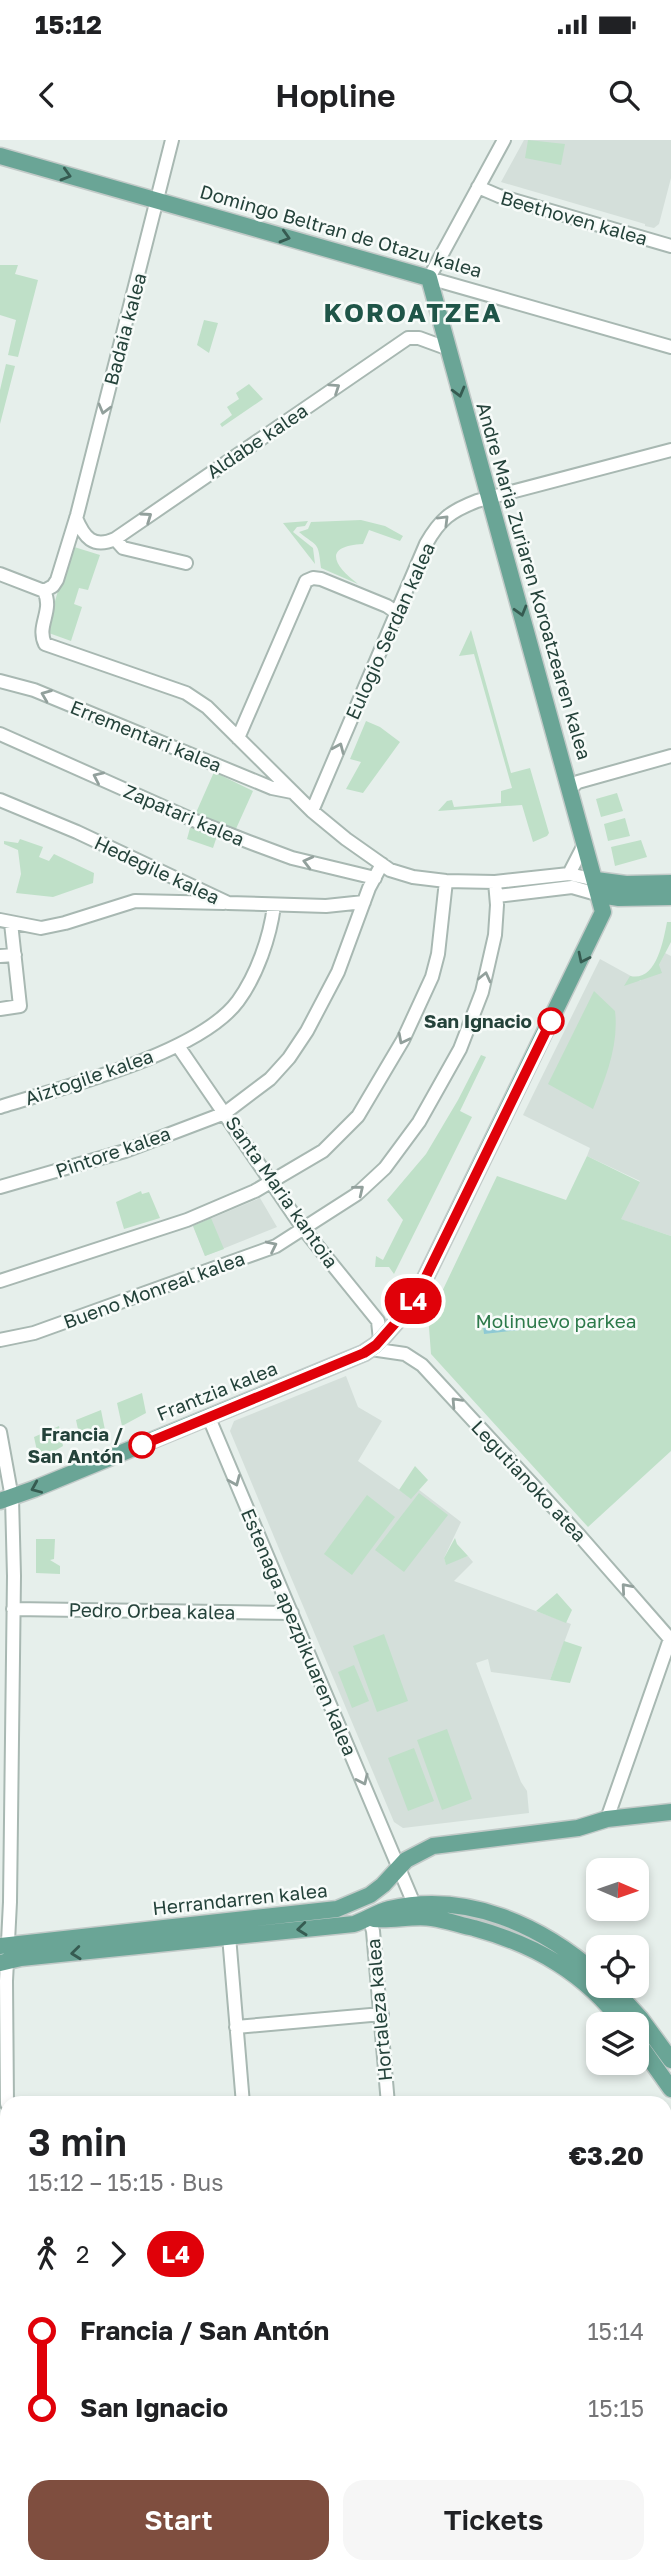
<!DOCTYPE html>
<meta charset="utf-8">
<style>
body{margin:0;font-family:"Golos Text",sans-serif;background:#f6f6f6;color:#202124;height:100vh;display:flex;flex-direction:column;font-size:26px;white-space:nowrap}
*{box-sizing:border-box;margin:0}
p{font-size:23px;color:#757577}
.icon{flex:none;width:38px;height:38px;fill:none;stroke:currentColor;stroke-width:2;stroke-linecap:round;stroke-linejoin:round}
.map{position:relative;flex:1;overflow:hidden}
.drawer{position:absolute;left:0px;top:1956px;width:672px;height:478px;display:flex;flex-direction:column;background:#fff;border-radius:21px 21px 0 0;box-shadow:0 4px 10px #0003}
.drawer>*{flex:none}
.badge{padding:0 14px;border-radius:23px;font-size:24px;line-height:46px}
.needle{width:46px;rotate:92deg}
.controls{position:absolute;left:586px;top:1718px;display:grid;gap:14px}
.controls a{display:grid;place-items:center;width:63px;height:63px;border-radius:14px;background:#fff;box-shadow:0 4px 10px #0003;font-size:35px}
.map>.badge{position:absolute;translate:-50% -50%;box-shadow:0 0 0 4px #fff}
.legs{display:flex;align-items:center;gap:10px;height:77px;padding:0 28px;font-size:23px}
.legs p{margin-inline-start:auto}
.summary{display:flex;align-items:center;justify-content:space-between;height:119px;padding:0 28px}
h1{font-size:38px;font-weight:600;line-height:52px}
.cta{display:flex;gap:14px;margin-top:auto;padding:14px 28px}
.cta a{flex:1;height:80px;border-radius:21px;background:#7f4e3f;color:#fff;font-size:28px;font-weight:600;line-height:80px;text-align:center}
.cta a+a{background:#f6f6f6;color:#202124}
ul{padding:0 28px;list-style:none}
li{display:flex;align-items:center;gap:24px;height:77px;font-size:26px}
li i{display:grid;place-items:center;width:10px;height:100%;margin:0 9px;background:currentColor}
li i::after{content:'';width:18px;height:18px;margin:-9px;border:5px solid;border-radius:50%;background:#fff}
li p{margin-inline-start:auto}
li:first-child i{background:linear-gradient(#0000 50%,currentColor 0)}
li:last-child i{background:linear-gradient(currentColor 50%,#0000 0)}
.status{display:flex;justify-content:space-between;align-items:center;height:49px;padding:0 35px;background:#fff;direction:ltr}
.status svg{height:19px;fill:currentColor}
header{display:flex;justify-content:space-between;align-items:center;height:91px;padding:0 28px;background:#fff;font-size:32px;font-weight:600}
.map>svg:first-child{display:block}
.built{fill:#d4dfda}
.green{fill:#bfe0c8}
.water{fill:#8ec9d4}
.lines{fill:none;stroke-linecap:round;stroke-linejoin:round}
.minor-casing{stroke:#a8b8b2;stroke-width:16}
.major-casing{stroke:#c2cac8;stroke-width:19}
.minor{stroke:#fff;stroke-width:12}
.major{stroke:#6aa596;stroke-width:16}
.oneway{stroke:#365b51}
.oneway2{stroke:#92a09c}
.line-1-casing{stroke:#fff;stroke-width:16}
.line-1{stroke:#e00109;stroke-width:10}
.stop-1-dot{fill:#fff;stroke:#e00109;stroke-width:3.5}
.labels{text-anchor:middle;stroke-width:5;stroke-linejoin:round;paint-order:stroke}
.street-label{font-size:19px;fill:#24423a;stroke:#f7fbf9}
.stop-label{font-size:19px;font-weight:bold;fill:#24423a;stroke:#f7fbf9;text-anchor:end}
.park-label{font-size:19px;fill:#2d7a4b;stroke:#f7fbf9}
.district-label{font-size:26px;font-weight:bold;letter-spacing:2px;fill:#1f5548;stroke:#f7fbf9}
</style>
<div class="status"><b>15:12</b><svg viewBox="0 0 49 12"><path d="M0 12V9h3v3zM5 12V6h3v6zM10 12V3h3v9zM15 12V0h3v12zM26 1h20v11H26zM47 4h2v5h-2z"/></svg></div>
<header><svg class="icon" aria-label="back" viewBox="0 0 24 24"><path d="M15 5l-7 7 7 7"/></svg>Hopline<svg class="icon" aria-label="search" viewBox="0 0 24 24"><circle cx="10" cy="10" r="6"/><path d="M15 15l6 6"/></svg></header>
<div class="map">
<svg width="671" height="2433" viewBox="0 0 671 2433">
<rect width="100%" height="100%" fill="#e6efeb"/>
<path class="built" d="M 524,0 L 671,0 L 671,38 L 659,84 L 654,88 L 645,86 L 645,84 L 501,42 Z
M 665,813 L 671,816 L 671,1096 L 620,1079 L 640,1041 L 587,1016 L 590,1008 L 523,975 L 600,819 L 640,841 L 659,825 Z
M 260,1058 L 277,1087 L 205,1116 L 193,1086 Z
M 346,1236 L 358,1267 L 382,1281 L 358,1321 L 411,1358 L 418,1349 L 461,1382 L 444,1418 L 446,1424 L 468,1416 L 473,1422 L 454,1441 L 571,1484 L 550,1540 L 491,1532 L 488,1519 L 476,1523 L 521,1642 L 527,1651 L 529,1673 L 403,1688 L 394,1682 L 282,1416 L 230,1291 L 234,1281 Z"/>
<path class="green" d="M 528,0 L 565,4 L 561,25 L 525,18 Z
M 0,125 L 18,125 L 15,134 L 38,140 L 18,217 L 8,215 L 16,180 L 0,175 Z
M 204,180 L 218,183 L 209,213 L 197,205 Z
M 6,224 L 15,226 L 0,284 L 0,250 Z
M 249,244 L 263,259 L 222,287 L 220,284 L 232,275 L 227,267 L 239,259 L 236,253 Z
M 361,380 L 385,386 L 403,396 L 400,401 L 369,390 L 363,404 C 322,406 334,426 358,444 L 321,428 C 318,400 318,408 299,392 L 308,389 L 311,382 Z
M 308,381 L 305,386 L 297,387 L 293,392 L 313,408 L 315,424 L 283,383 Z
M 71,406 L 100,415 L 88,450 L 79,448 L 74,464 L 82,467 L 71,501 L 46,492 Z
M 471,490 L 511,633 L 530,628 L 549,693 L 547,696 L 533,702 L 522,665 L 438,671 L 447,661 L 452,660 L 454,667 L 501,663 L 501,651 L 512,648 L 474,514 L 459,516 Z
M 366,581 L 380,587 L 400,602 L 363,653 L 346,649 L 361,622 L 350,619 Z
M 214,632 L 253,651 L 235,691 L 195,675 Z
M 617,653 L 623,671 L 601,677 L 596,659 Z
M 625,678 L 630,696 L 608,701 L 604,684 Z
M 196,685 L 218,693 L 213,708 L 187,699 L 190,688 Z
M 20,699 L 43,707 L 39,717 L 49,721 L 54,714 L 94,733 L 93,743 L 53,757 L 16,753 L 21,734 L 18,710 L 4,704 L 4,701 L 18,703 Z
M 641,700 L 647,717 L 615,726 L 611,707 Z
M 667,782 L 671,782 L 671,802 L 659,825 L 662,833 L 624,846 L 630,836 C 656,842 663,802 667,782 Z
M 594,851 L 615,871 C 619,905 606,937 593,969 L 548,944 Z
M 481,915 L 486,917 L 460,971 L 472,977 L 394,1134 L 389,1127 L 375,1127 L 376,1116 L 383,1120 L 403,1080 L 387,1060 L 426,1014 L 458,960 Z
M 587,1016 L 640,1042 L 621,1079 L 671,1096 L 671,1311 L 588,1387 L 431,1214 L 428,1174 L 438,1160 L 497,1036 L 566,1060 Z
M 141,1051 L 142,1054 L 149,1052 L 160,1078 L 124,1089 L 116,1062 Z
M 211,1078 L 224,1109 L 205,1116 L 193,1086 Z
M 142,1253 L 146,1273 L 122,1286 L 117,1263 Z
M 101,1270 L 105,1290 L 81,1303 L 76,1280 Z
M 59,1286 L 63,1306 L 39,1320 L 34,1297 Z
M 415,1326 L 428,1340 L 411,1359 L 399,1350 Z
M 419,1353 L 448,1375 L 404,1432 L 375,1410 Z
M 367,1355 L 395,1377 L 352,1435 L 324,1414 Z
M 455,1398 L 457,1404 L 468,1416 L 446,1425 L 444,1418 Z
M 36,1399 L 55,1399 L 54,1419 L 50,1420 L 60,1426 L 60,1434 L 36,1433 Z
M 557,1453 L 572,1470 L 566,1483 L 536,1471 Z
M 384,1494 L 408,1561 L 377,1572 L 353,1506 Z
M 564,1501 L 582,1507 L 570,1543 L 550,1540 Z
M 354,1525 L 369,1561 L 352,1568 L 338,1532 Z
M 447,1589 L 472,1659 L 442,1670 L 417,1600 Z
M 414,1608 L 434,1661 L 408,1671 L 388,1618 Z
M 671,2145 L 671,2200 L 665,2198 L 665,2155 Z
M 665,2309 L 671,2314 L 671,2433 L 485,2433 L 489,2427 L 665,2427 Z"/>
<path class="water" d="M 528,1182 L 529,1189 L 484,1194 L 483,1186 Z"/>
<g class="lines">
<defs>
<path id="minor" d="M 504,0 L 429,138 L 671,207
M 478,47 L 499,56 L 671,106
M 76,378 C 84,397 93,409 115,399 L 408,198 L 419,198 L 449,209
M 115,399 L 123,408 L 186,423
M 0,434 L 44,451
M 44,451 C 54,471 36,485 45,504 L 186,553 L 207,567 L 312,671 L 346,699 L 390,730 L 413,737 L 446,741 L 495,742 L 569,734 L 596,740
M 44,451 L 53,446 L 57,440 L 77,375 L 172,0
M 0,541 L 34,550 L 272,648 L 292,652
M 0,594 L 193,680 L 249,702 L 292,718 L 375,738
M 238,598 L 306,441 L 313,438 L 321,439 L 387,466 L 397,473
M 571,648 L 578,642 L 671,616
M 0,660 L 77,692 L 228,763 L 326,766 L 364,762
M 312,671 L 426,404 C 440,379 451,371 477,361 L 671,310
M 569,734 L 585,703
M 497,756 L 572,747 L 600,755
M 0,780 L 41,788 L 65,783 L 135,761 L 224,763
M 0,816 L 15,815
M 0,869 L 20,866 L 11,783
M 178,906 L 302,1087 L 378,1181 L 380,1200
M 0,967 C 63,947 199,914 238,861 C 257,835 270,797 274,766
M 0,1047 L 125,1011 L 225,973 L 270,939 L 289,918 L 307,891 L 338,832 L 369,748 L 382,724
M 0,1141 L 187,1080 L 255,1051 L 323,1011 L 358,976 L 403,900 L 432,837 L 438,814 L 446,741
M 0,1200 L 34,1193 L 276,1106 L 357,1054 L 385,1028 L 419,982 L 460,909 L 482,852 L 495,795 L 497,765 L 495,742
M 371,1209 L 405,1214 L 422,1225 L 579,1395 L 671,1500
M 209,1278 L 417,1771
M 0,1292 L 12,1358 L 14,1436 L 10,1762 L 6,1841 L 7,1964
M 13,1469 L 292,1473
M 607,1679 L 670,1499
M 369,1778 L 373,1791 L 388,1964
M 229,1796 L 243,1964
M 236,1887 L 382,1874
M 12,2427 L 12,2433"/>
<path id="major" d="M 0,16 L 429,138 L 603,772 L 418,1153 L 398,1180 L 376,1205 L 364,1213 L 34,1349 L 0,1361
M 596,740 L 626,744 L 671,743
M 600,755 L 619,758 L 671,757
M 374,1779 C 393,1781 413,1775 432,1778 C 446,1780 460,1785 474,1788 C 536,1805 585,1833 624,1885
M 0,1806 L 337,1769 L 370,1755 L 383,1745 L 406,1720 L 433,1706 L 578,1688 L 607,1679 L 671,1672
M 0,1823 L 21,1818 L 354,1784 C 366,1780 377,1772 389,1769 C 467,1751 541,1785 598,1835
M 611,1846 L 641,1879 L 671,1920
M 637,1901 L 671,1949
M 665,2020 L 671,2012
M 665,2109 L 671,2100
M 396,2433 L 400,2427
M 454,2433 L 458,2427"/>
</defs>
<use href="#minor" class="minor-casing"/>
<use href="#major" class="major-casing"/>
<use href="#minor" class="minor"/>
<use href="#major" class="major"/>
</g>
<defs><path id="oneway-chevron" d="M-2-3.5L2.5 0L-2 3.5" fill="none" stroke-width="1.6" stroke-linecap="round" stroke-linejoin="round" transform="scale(1.75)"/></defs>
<g class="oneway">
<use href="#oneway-chevron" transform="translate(66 35) rotate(16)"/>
<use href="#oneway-chevron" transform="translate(285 97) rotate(16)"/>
<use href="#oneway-chevron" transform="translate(459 252) rotate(75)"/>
<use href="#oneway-chevron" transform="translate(521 471) rotate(74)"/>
<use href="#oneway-chevron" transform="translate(583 818) rotate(116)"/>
<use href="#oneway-chevron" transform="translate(36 1348) rotate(157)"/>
<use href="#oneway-chevron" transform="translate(302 1789) rotate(174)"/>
<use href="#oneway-chevron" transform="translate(76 1813) rotate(174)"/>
</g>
<g class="oneway2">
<use href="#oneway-chevron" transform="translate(335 248) rotate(-34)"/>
<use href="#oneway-chevron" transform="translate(104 269) rotate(105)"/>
<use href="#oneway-chevron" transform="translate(147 377) rotate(-35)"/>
<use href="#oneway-chevron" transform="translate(444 380) rotate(-45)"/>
<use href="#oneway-chevron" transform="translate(46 555) rotate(-158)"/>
<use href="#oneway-chevron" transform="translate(339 608) rotate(-67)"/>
<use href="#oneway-chevron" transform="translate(98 637) rotate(-155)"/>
<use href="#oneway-chevron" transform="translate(308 722) rotate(-166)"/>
<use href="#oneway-chevron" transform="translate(485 837) rotate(-77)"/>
<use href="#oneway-chevron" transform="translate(403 899) rotate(117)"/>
<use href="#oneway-chevron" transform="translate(359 1050) rotate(-39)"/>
<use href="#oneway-chevron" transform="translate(272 1106) rotate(-26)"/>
<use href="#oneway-chevron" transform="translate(456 1262) rotate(-133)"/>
<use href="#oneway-chevron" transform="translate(235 1341) rotate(67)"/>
<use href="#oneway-chevron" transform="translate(626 1448) rotate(-131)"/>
<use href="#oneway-chevron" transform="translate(363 1640) rotate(65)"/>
</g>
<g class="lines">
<defs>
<path id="line-1" d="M 142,1305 L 364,1213 L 376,1205 L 398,1180 L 418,1153 L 551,881"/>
</defs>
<use href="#line-1" class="line-1-casing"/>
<use href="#line-1" class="line-1"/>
</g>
<g class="stop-1-dot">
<circle cx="551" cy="881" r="12"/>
<circle cx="142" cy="1305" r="12"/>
</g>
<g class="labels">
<g class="street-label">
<text transform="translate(574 78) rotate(16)" y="7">Beethoven kalea</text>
<text transform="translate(341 91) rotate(16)" y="7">Domingo Beltran de Otazu kalea</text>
<text transform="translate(125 189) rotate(-75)" y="7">Badaia kalea</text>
<text transform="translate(257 301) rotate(-34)" y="7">Aldabe kalea</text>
<text transform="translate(534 441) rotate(74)" y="7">Andre Maria Zuriaren Koroatzearen kalea</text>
<text transform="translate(390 491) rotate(-66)" y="7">Eulogio Serdan kalea</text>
<text transform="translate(146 596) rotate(22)" y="7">Errementari kalea</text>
<text transform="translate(184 675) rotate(23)" y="7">Zapatari kalea</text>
<text transform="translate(157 730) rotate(25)" y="7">Hedegile kalea</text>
<text transform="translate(89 937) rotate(-19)" y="7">Aiztogile kalea</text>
<text transform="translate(113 1012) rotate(-19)" y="7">Pintore kalea</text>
<text transform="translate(282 1052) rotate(55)" y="7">Santa Maria kantoia</text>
<text transform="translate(154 1150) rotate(-20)" y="7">Bueno Monreal kalea</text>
<text transform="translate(217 1251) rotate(-22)" y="7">Frantzia kalea</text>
<text transform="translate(529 1341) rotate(47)" y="7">Legutianoko atea</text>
<text transform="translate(152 1471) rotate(1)" y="7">Pedro Orbea kalea</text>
<text transform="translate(299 1492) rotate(67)" y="7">Estenaga apezpikuaren kalea</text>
<text transform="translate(240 1759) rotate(-6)" y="7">Herrandarren kalea</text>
<text transform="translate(379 1870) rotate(-95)" y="7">Hortaleza kalea</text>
</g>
<g class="stop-label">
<text x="532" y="888">San Ignacio</text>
<text x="123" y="1301">Francia /<tspan x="123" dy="22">San Antón</tspan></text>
</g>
<g class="park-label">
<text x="556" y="1188">Molinuevo parkea</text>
</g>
<g class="district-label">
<text x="413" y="182">KOROATZEA</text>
</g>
</g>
</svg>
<div class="controls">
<a><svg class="needle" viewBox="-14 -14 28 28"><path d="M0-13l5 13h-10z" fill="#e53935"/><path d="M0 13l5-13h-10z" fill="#757577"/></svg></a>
<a><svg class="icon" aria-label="locate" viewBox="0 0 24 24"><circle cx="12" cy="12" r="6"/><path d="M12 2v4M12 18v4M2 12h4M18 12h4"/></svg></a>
<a><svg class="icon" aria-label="layers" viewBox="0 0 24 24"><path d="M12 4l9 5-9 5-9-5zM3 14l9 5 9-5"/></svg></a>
</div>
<b class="badge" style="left:413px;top:1161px;background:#e00109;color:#fff">L4</b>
<section class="drawer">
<div class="summary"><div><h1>3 min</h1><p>15:12 – 15:15 · Bus</p></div><b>€3.20</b></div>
<div class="legs"><svg class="icon" aria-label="walk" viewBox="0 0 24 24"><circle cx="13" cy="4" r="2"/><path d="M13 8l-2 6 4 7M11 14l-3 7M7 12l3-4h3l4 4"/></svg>2<svg class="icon" aria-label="forward" viewBox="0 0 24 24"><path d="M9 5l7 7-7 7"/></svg><b class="badge" style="background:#e00109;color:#fff">L4</b></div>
<ul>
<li><i style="color:#e00109"></i><b>Francia / San Antón</b><p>15:14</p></li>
<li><i style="color:#e00109"></i><b>San Ignacio</b><p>15:15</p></li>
</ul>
<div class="cta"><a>Start</a><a>Tickets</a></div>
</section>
</div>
